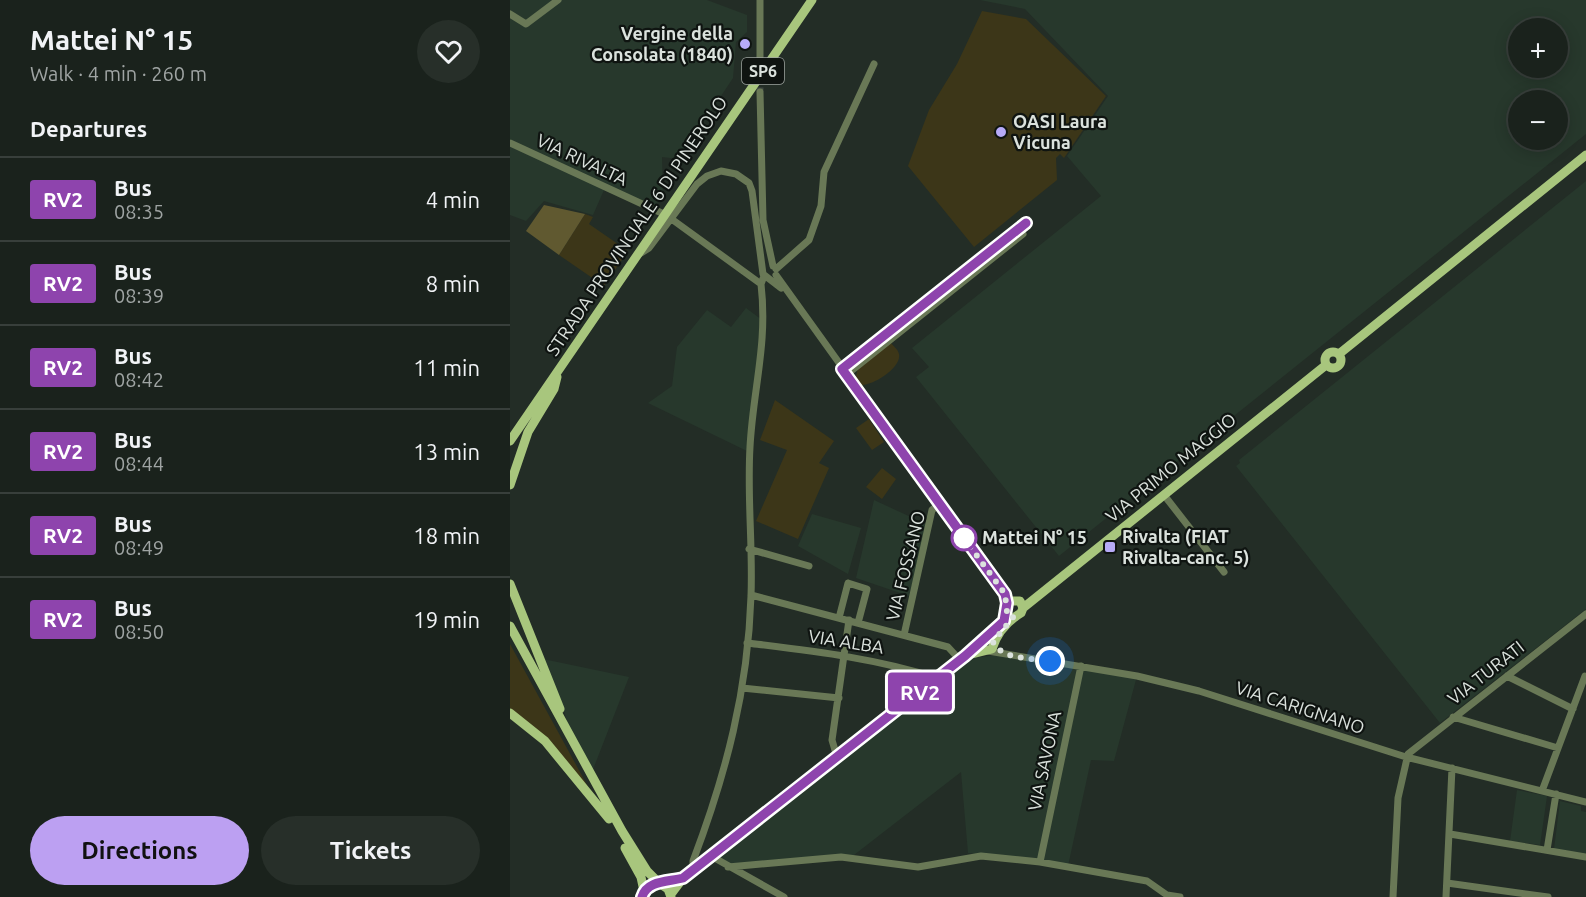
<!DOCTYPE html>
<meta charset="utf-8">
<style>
body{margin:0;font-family:Ubuntu,sans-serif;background:#272f29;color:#f1f3f6;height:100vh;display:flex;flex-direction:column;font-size:22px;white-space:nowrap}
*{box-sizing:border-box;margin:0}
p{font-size:20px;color:#9fa4a3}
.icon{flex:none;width:33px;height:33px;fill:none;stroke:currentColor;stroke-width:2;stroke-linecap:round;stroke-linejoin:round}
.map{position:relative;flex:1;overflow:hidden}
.details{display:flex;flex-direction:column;background:#1a221c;width:510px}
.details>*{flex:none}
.badge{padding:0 12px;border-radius:4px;font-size:21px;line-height:39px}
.fabs{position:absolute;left:998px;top:18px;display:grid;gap:12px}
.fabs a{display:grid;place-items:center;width:60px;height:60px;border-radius:50%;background:#1a221c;box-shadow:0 3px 15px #0003,0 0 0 2px #383f3b;font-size:30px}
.you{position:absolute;width:30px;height:30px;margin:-15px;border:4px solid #fff;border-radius:50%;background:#1a73e8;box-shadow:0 0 0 9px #1a73e833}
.map>.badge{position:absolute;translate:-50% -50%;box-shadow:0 0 0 3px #fff}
h2{padding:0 30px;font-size:22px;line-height:54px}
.round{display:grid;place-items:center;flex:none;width:63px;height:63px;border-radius:32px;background:#272f29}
.head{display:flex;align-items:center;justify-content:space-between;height:102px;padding:0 30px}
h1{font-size:28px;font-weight:700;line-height:45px}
.primary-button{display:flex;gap:12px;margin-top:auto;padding:12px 30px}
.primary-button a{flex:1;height:69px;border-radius:36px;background:#bca0f2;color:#111;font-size:24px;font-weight:700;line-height:69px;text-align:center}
.primary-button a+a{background:#272f29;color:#f1f3f6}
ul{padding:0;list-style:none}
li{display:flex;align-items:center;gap:18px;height:84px;padding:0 30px;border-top:2px solid #383f3b}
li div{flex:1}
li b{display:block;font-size:22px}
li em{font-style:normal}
li .badge{min-width:66px;font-weight:700;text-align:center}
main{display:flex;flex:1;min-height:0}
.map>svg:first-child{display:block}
.built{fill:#27382c;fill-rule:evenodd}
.green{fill:#3c3618}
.forest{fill:#605930}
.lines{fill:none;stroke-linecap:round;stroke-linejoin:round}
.minor-tunnel{stroke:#3f4841;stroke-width:7;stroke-dasharray:7 3.5;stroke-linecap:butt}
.minor{stroke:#697856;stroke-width:7}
.major{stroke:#a8c67d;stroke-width:9}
.line-casing{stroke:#fff;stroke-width:14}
.line{stroke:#8e44ad;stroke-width:9}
.walk{stroke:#dbe2dd;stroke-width:6;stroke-dasharray:0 10.8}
.poi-dot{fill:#b7abf8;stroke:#0f1411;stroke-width:2}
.stop-dot{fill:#fff;stroke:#8e44ad;stroke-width:3}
.labels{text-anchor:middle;stroke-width:4.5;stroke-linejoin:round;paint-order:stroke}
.shield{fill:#0f1411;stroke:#9ea4a0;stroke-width:1.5}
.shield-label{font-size:16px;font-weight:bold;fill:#dbe2dd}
.poi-label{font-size:18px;font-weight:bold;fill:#dbe2dd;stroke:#0f1411;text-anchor:start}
.street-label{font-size:18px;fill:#dbe2dd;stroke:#0f1411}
.stop-label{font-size:18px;font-weight:bold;fill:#dbe2dd;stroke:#0f1411;text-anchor:start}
</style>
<main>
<section class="details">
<div class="head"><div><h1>Mattei N° 15</h1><p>Walk · 4 min · 260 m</p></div><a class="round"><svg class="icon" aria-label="heart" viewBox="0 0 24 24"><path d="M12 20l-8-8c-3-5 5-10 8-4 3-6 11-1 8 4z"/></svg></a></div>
<h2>Departures</h2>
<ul>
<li><span class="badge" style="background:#8e44ad;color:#fff">RV2</span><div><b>Bus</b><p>08:35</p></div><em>4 min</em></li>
<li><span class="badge" style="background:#8e44ad;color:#fff">RV2</span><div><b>Bus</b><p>08:39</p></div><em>8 min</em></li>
<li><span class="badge" style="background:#8e44ad;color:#fff">RV2</span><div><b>Bus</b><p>08:42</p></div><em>11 min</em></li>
<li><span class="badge" style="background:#8e44ad;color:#fff">RV2</span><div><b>Bus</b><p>08:44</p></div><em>13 min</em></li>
<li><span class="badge" style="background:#8e44ad;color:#fff">RV2</span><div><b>Bus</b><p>08:49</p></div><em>18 min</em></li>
<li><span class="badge" style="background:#8e44ad;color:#fff">RV2</span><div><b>Bus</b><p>08:50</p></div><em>19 min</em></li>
</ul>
<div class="primary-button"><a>Directions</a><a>Tickets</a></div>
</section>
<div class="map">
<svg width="1076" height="897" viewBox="0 0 1076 897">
<rect width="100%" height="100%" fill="#232d26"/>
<path class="built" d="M 0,0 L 197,0 L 237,15 L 237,32 L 226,42 L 223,78 L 169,159 L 152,157 L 153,197 L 144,206 L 94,190 L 83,215 L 34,201 L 16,221 L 0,215 Z
M 470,0 L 1076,0 L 1076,134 L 549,556 L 406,377 L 419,367 L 402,348 L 591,196 L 557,156 L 598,96 L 515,9 ZM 1008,28 L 1047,28 L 1047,68 L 1008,68 ZM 1047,100 L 1047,140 L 1008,140 L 1008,100 Z
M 1076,181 L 1076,609 L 930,723 L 726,466 L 730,463 L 729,460 Z
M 236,308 L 252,320 L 237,451 L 138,403 L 162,386 L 167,347 L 197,310 L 221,327 Z
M 364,500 L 418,525 L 399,596 L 346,578 Z
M 302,514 L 351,528 L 338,574 L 288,546 Z
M 493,654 L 627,676 L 604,761 L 581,760 L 558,866 L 458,853 L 451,772 L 344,855 L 218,867 L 201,856 L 450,660 Z
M 33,659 L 119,677 L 82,772 L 60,731 L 49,695 Z
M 1007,790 L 1037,796 L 1030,845 L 1000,841 Z
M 1050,801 L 1071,806 L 1071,811 L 1076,812 L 1076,854 L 1044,849 Z"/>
<path class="green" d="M 472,11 L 516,19 L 596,96 L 554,158 L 550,154 L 546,158 L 547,180 L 464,247 L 398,166 L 419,110 L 447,64 Z
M 75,214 L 83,217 L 79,224 L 118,251 L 94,286 L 49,255 Z
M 380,342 C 383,346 388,349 389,354 C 392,368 361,387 349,385 L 345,380 L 348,368 Z
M 265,400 L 324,441 L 309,463 L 319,468 L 288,539 L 246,521 L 277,450 L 250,440 Z
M 359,419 L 374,442 L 362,450 L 346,428 Z
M 372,468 L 386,479 L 372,499 L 356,487 Z
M 0,644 L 82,794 L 38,738 L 0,708 Z"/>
<path class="forest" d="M 34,205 L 75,214 L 49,255 L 16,231 Z"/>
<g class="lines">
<path class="minor-tunnel" d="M 250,56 L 250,92"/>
<path class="minor" d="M 0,14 L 16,24 L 48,0
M 250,56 L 250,0
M 250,92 L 253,220 L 263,266
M 0,143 L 156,215 L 251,284
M 131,253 L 139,248 L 187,184 L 197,176 L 211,171 L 226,174 L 239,183 L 242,191 L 253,274 L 271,288
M 266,269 L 299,240 L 311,206 L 314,172 L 364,64
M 266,275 L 495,594 L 497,603
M 332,369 L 516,223
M 336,375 L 513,234
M 654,495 L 714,572
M 239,549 L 299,566
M 241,595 L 438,647 L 450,660
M 329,618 L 338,583 L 357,589 L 348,623
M 394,635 L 422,510 L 429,504
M 237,643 C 302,651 365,658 427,678
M 478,651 L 627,676 L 689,691 L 896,757 L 1076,802
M 997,676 L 1063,709
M 232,688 L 329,698
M 943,717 L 1048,748
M 327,757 L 322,740 L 339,620
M 1032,791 L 1075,676
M 940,834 L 1076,857
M 1037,850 L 1046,794
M 201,856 L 274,897
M 530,862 L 571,666
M 218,867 L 331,857 L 408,867 L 471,856 L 530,862 L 637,881 L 657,895 L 670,897
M 183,871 L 183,861 C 216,774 238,690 241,596 C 243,547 237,497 240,447 C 243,389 258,344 251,284 L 254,276
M 937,883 L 1038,897
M 883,897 L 888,798 L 898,754 L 1076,614
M 936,897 L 942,768"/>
<path class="major" d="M815 360a8 8 0 1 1 16 0a8 8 0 1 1-16 0Z
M 829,354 L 1076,155
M 0,441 L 302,0
M 0,485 L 18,432 L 44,389 L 47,377
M 0,584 L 50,709
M 513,608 L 816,365
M 0,626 L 112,831 L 137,871 L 149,883
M 458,655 L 482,649 C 487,633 496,622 511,613 L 513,608 L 510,601 L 499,601 L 494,621 L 475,638
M 0,713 L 35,741 L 99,819
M 115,848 L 131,877 L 134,891
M 161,894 L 173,878 L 455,656 L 473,639 L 479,638 L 483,642
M 132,897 L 137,887 L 149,883 L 158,889 L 161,897"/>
</g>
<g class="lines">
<defs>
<path id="line" d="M 132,897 C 137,880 158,882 173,878 L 455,656 L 494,621 L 497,603 L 495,594 L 332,369 L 516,223"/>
</defs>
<use href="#line" class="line-casing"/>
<use href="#line" class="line"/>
<path class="walk" d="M 454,538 L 495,594 L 497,612 L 504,616 L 483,642 C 492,660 522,658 540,661"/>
</g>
<g class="poi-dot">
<circle cx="235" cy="44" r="6"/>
<circle cx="491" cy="132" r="6"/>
<rect x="594" y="541" width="12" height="12" rx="3"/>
</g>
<circle class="stop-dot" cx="454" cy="538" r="12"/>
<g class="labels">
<rect class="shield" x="232" y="58" width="42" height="26" rx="4.5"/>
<g class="shield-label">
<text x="253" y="77">SP6</text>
</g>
<g class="poi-label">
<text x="223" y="40" text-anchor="end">Vergine della<tspan x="223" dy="21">Consolata (1840)</tspan></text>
<text x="503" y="128">OASI Laura<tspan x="503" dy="21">Vicuna</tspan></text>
<text x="612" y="543">Rivalta (FIAT<tspan x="612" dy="21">Rivalta-canc. 5)</tspan></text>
</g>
<g class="street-label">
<text transform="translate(72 160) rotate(25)" y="6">VIA RIVALTA</text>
<text transform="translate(127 226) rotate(-56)" y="6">STRADA PROVINCIALE 6 DI PINEROLO</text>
<text transform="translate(661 468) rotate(-39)" y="6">VIA PRIMO MAGGIO</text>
<text transform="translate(396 566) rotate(-76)" y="6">VIA FOSSANO</text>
<text transform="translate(336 642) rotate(9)" y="6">VIA ALBA</text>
<text transform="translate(976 673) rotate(-38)" y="6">VIA TURATI</text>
<text transform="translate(790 708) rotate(18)" y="6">VIA CARIGNANO</text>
<text transform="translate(535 761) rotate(-78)" y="6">VIA SAVONA</text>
</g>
<g class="stop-label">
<text x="472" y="544">Mattei N° 15</text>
</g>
</g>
</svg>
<div class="fabs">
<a>+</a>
<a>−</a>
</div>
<div class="you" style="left:540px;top:661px"></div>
<b class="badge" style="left:410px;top:692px;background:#8e44ad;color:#fff">RV2</b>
</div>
</main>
